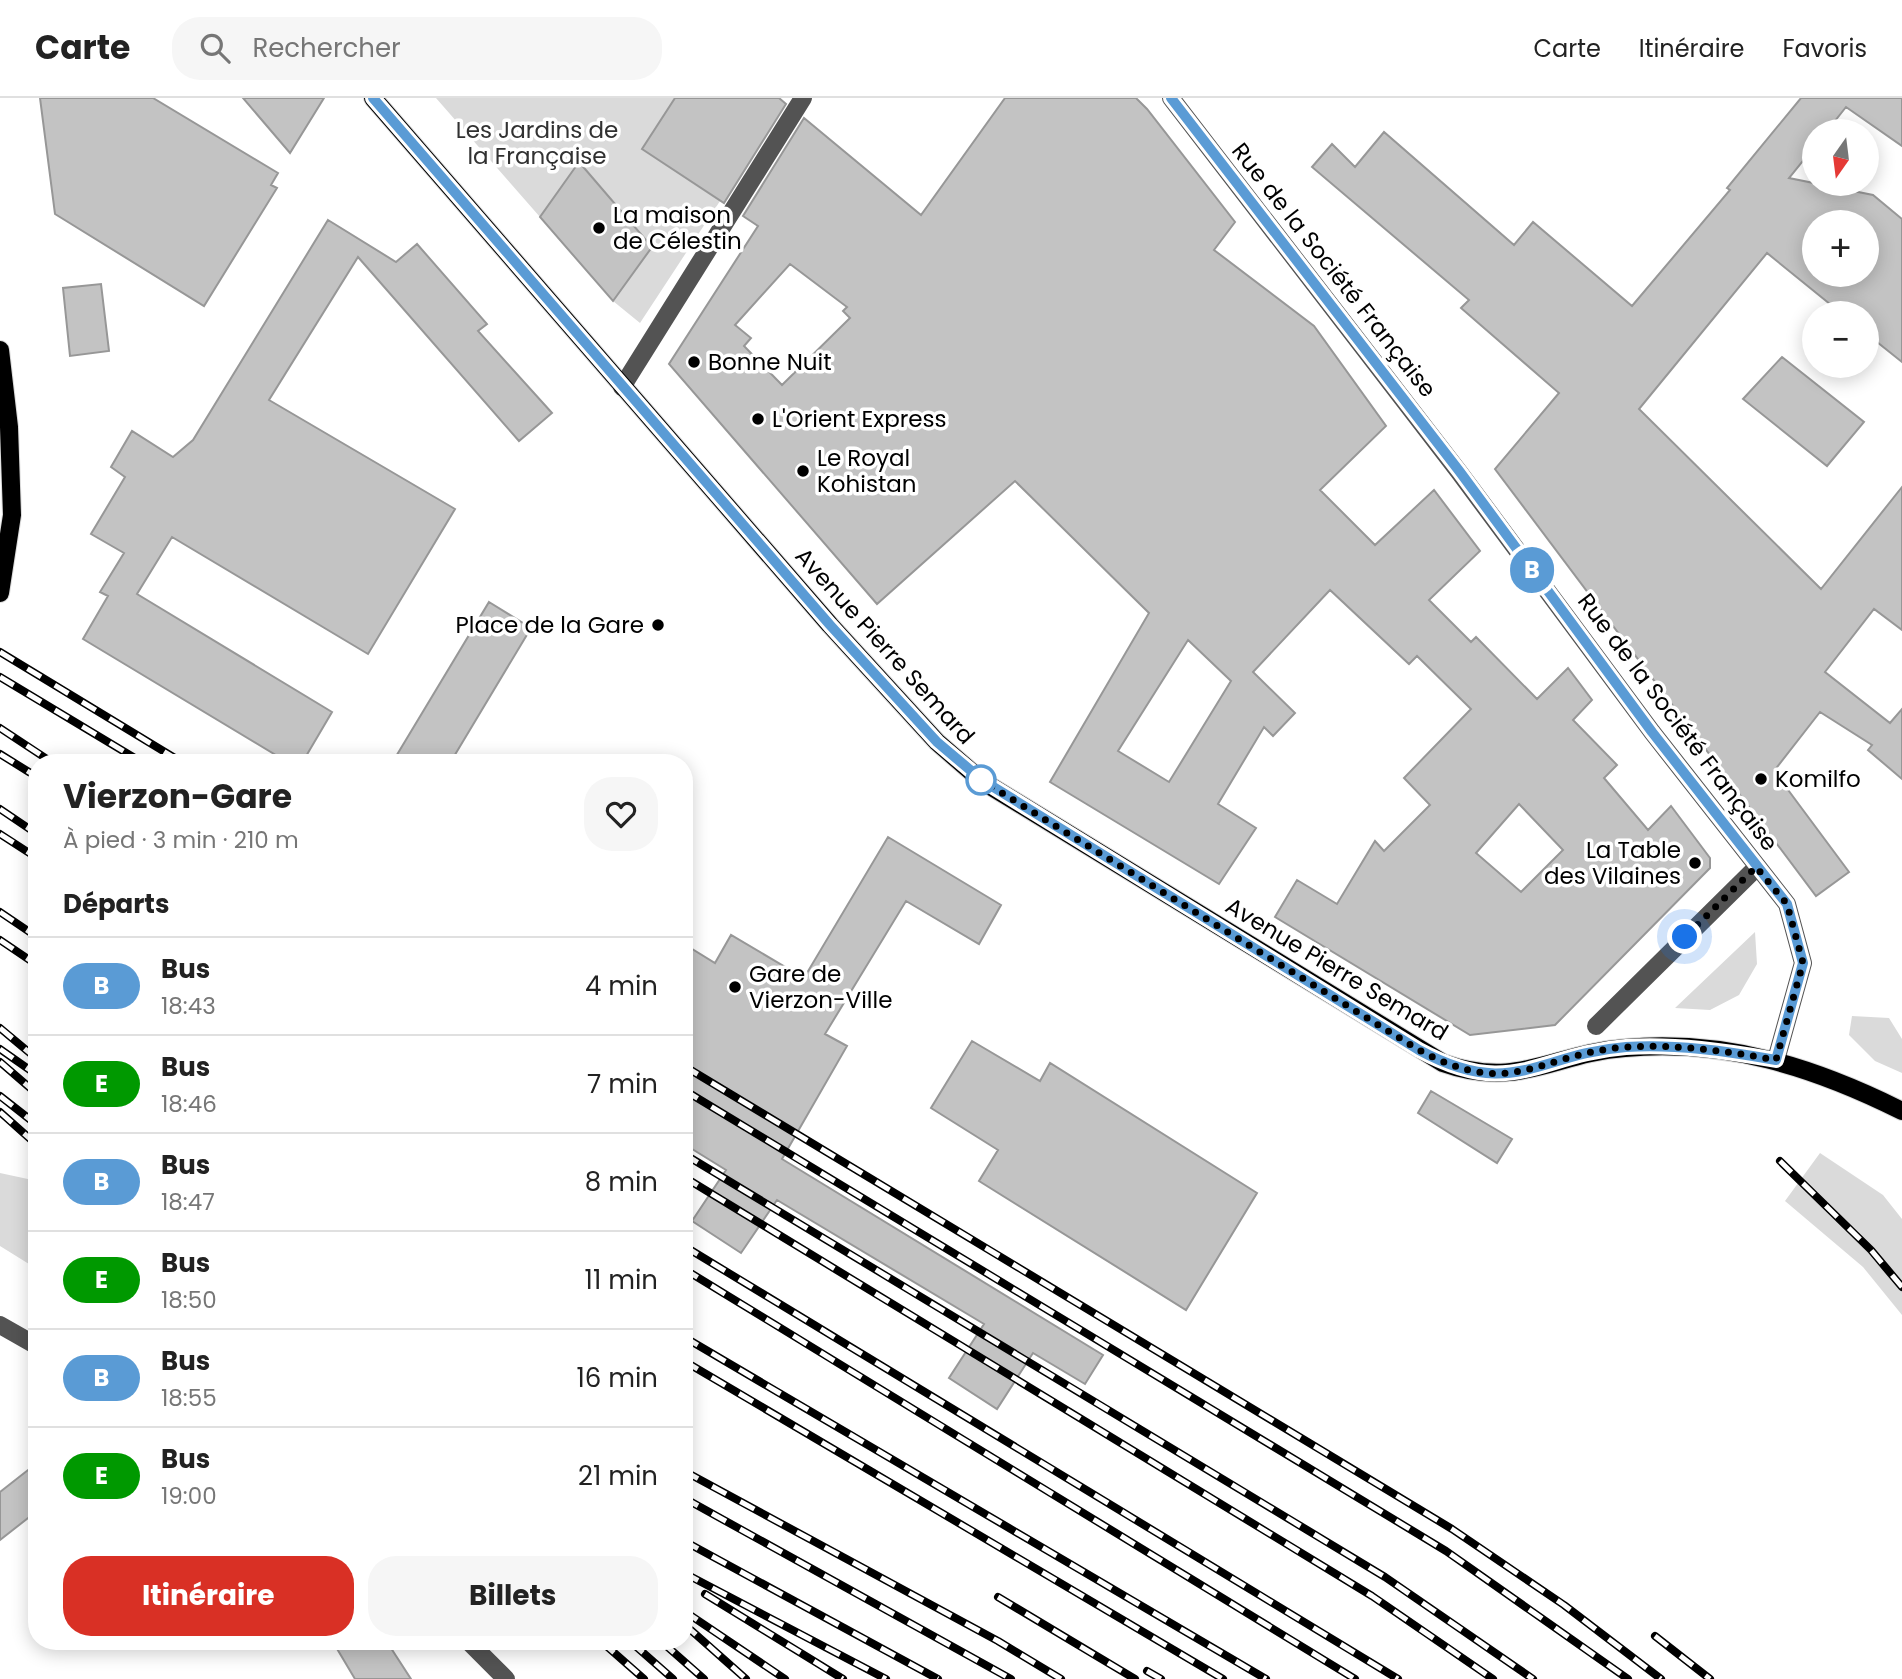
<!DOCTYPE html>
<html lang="fr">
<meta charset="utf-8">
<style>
body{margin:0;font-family:Poppins,sans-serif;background:#f6f6f6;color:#222;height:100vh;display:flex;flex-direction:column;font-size:26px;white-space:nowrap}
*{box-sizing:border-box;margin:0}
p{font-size:23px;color:#767676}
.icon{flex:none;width:38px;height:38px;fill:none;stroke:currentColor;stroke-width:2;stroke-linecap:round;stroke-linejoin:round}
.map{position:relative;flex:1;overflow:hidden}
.panel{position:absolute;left:28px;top:656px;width:665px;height:896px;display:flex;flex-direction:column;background:#fff;border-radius:28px;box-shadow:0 4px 18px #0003}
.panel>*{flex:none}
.badge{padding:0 14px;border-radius:23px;font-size:24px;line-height:46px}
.needle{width:46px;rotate:194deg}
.controls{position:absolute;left:1802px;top:21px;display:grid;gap:14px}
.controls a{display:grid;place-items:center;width:77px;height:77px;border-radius:50%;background:#fff;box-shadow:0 4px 18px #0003;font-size:35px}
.you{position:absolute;width:35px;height:35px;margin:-18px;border:5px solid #fff;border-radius:50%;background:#1a73e8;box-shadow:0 0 0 10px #1a73e833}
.map>.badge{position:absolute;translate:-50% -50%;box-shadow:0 0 0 4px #fff}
h2{padding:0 35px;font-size:26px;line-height:63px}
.round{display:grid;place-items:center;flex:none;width:74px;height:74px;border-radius:28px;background:#f6f6f6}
.summary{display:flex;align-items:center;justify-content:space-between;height:119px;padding:0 35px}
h1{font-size:33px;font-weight:700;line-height:52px}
.button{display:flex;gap:14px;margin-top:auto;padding:14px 35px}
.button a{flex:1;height:80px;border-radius:28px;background:#d93025;color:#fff;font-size:28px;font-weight:700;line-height:80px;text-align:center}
.button a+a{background:#f6f6f6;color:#222}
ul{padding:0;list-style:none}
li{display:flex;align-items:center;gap:21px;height:98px;padding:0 35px;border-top:2px solid #e0e0e0}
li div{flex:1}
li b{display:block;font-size:26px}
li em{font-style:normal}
li .badge{min-width:77px;font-weight:700;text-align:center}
header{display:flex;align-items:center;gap:42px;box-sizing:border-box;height:98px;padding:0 35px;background:#fff;border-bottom:2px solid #e0e0e0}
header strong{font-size:33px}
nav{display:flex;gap:38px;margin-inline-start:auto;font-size:24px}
.search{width:490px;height:63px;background:#f6f6f6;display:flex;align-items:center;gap:18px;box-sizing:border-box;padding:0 24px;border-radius:28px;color:#767676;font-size:26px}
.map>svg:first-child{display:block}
.green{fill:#dadada}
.building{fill:#c3c3c3;stroke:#979797;stroke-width:2;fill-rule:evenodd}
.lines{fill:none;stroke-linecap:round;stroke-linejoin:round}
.major-casing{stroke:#dbdbdb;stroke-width:20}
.minor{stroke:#535353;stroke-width:18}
.major{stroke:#000;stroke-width:18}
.rail-casing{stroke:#000;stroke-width:8}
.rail{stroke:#fff;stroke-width:5;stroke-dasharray:16;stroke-linecap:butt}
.line-casing{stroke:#fff;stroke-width:16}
.line{stroke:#5a9bd5;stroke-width:10}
.walk{stroke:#000;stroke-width:7;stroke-dasharray:0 12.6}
.poi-dot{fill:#000;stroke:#fff;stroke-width:2.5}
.stop-dot{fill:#fff;stroke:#5a9bd5;stroke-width:3.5}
.labels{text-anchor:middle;stroke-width:7;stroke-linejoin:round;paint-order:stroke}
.park-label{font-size:23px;fill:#313131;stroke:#fff}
.poi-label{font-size:23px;fill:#000;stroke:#fff;text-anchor:start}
.street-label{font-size:23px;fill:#000;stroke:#fff}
</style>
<header>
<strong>Carte</strong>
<div class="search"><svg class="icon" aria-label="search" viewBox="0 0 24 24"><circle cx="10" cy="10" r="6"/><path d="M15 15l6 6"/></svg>Rechercher</div>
<nav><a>Carte</a><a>Itinéraire</a><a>Favoris</a></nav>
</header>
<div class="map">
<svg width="1902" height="1581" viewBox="0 0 1902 1581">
<rect width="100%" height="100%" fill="#fff"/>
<path class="green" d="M 436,0 L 675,0 L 643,51 L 720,103 L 640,225 L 613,203 L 652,149 L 579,65 L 540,119 Z
M 1755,834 L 1757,866 L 1739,897 L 1710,912 L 1675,910 Z
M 1852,918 L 1889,920 L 1902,941 L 1902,975 L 1875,963 L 1849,937 Z
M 1820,1055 L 1883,1097 L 1902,1121 L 1902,1217 L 1863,1169 L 1785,1103 Z
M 0,1075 L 37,1083 L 37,1171 L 0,1148 Z"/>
<path class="building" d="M 40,0 L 153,0 L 278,75 L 271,87 L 277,90 L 204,208 L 55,116 Z
M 243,0 L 324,0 L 290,55 Z
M 675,0 L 779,0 L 786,6 L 724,105 L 642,51 Z
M 1005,0 L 1136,0 L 1147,11 L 1235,124 L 1214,152 L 1314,228 L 1386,328 L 1320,392 L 1375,447 L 1434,392 L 1480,453 L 1429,502 L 1471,544 L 1476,539 L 1537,601 L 1568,570 L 1592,602 L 1573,622 L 1617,667 L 1604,680 L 1648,732 L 1671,708 L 1710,760 L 1710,770 L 1555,927 L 1470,937 L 1275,819 L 1297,782 L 1337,806 L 1375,743 L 1384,753 L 1430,707 L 1404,680 L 1471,611 L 1417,558 L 1409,566 L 1330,492 L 1253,574 L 1295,615 L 1273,638 L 1264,629 L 1218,706 L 1256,730 L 1219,786 L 1050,684 L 1149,515 L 1015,383 L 877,506 L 669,266 L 758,128 L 743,118 L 804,20 L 921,117 ZM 790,166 L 847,209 L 843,213 L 850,220 L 782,287 L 744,248 L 751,240 L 735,227 ZM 1188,542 L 1231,583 L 1169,684 L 1118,653 ZM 1519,706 L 1563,752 L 1521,794 L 1476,755 Z
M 1801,0 L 1902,0 L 1902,48 L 1846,9 L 1827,33 L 1815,33 L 1815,48 L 1789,80 L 1873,97 L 1902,121 L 1902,264 L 1867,236 L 1867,215 L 1841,215 L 1767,155 L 1639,311 L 1821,491 L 1902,389 L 1902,532 L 1874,511 L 1825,574 L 1890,625 L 1902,611 L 1902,681 L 1868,652 L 1872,647 L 1820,614 L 1774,673 L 1849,774 L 1816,798 L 1495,371 L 1559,295 L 1461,210 L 1469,202 L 1312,69 L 1332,46 L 1355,69 L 1384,34 L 1514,147 L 1533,124 L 1632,208 L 1730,92 L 1727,90 ZM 1815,124 L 1867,124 L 1867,177 L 1815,177 Z
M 579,64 L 652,149 L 613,203 L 540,119 Z
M 328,122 L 396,164 L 417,146 L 487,226 L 478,233 L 552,315 L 519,343 L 358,159 L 269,302 L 455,411 L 368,556 L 172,439 L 137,496 L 332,614 L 302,665 L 289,665 L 83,541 L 108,498 L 100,494 L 124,455 L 91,436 L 125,379 L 111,369 L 132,333 L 173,359 L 193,342 Z
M 101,186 L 109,253 L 70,258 L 63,190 Z
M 1782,259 L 1864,324 L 1827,368 L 1743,301 Z
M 489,504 L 531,530 L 450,665 L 392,665 Z
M 888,739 L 1001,807 L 979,846 L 906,803 L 825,936 L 847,948 L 782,1061 L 1103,1257 L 1085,1286 L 1033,1255 L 997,1311 L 949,1280 L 984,1226 L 777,1102 L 741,1155 L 692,1123 L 726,1072 L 684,1046 L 684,846 L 715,865 L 731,837 L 804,880 Z
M 972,943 L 1040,983 L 1050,965 L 1257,1095 L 1186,1212 L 979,1083 L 998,1052 L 931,1010 Z
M 1431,993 L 1512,1041 L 1497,1065 L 1418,1015 Z
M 37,1365 L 37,1413 L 0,1442 L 0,1394 Z
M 333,1544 L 387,1544 L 411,1581 L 355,1581 Z"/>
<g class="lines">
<defs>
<path id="major" d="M 373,0 L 830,527 L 937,644 L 982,683 L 1443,965 C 1519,992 1554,955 1625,950 C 1726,941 1814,969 1902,1013
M 0,252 L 9,329 L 12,417 L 0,495"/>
</defs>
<use href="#major" class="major-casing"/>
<path class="minor" d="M 1171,0 L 1459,374 L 1652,634 L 1787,806 L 1803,865 L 1776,962
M 622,289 L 803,0
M 1596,928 L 1757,769
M 0,1227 L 37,1248
M 469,1544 L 506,1581"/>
<use href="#major" class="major"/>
<defs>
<path id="rail" d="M 0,554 L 183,665
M 0,579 L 143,665
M 0,630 L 53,665
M 0,656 L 37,679
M 0,711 L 37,736
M 0,736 L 37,760
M 0,814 L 37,839
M 0,842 L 37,867
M 0,930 L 37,961
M 0,951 L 37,977
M 0,964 L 37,996
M 684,968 L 1452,1431 L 1564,1507 L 1661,1581
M 684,992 L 1446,1453 L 1628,1581
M 0,998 L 37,1027
M 0,1014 L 37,1047
M 684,1056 L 1385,1479 L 1533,1581
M 1780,1063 L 1871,1152 L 1902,1189
M 684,1079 L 1372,1498 L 1493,1581
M 684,1148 L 1398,1581
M 684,1171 L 1355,1581
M 684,1239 L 1266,1581
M 684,1263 L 1223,1581
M 684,1373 L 998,1543 L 1061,1581
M 684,1400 L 1011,1581
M 684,1443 L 938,1581
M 684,1475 L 886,1581
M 705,1496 L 843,1581
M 998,1499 L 1135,1581
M 684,1513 L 785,1581
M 684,1526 L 746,1581
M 1655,1538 L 1710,1581
M 602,1544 L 644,1581
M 631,1544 L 673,1581
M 662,1544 L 704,1581
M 1147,1573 L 1161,1581"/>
</defs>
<use href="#rail" class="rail-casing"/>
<use href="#rail" class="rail"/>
</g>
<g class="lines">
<defs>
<path id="line" d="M 373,0 L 830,527 L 937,644 L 982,682 L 1419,952 C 1513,1003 1537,956 1626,949 C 1676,946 1726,953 1776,962 L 1803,865 L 1787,806 L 1652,634 L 1460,374 L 1171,0"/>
</defs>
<use href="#line" class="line-casing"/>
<use href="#line" class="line"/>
<path class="walk" d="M 981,682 L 1419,952 C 1513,1003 1537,956 1626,949 C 1676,946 1726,953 1776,962 L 1803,865 L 1787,806 L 1756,769 L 1685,839"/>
</g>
<g class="poi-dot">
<circle cx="599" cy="130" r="7"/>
<circle cx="694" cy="264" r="7"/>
<circle cx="758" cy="321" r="7"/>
<circle cx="803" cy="373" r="7"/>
<circle cx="658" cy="527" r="7"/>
<circle cx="1761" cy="681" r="7"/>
<circle cx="1695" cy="765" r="7"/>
<circle cx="735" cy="889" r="7"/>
</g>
<circle class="stop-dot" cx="981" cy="682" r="14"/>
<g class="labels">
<g class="park-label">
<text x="537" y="40">Les Jardins de<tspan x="537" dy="26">la Française</tspan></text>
</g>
<g class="poi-label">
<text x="613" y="125">La maison<tspan x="613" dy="26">de Célestin</tspan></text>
<text x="708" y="272">Bonne Nuit</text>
<text x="772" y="329">L'Orient Express</text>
<text x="817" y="368">Le Royal<tspan x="817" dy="26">Kohistan</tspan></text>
<text x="644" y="535" text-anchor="end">Place de la Gare</text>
<text x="1775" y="689">Komilfo</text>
<text x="1681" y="760" text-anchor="end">La Table<tspan x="1681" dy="26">des Vilaines</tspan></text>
<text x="749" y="884">Gare de<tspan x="749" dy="26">Vierzon-Ville</tspan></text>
</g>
<g class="street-label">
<text transform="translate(1334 172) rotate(52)" y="8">Rue de la Société Française</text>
<text transform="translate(885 548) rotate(48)" y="8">Avenue Pierre Semard</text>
<text transform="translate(1678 624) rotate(53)" y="8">Rue de la Société Française</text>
<text transform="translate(1337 871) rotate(31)" y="8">Avenue Pierre Semard</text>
</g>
</g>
</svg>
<div class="controls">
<a><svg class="needle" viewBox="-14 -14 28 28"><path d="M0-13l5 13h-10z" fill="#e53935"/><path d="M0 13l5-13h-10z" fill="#767676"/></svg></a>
<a>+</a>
<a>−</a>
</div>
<div class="you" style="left:1685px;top:839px"></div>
<b class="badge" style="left:1532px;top:472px;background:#5a9bd5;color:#fff">B</b>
<section class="panel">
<div class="summary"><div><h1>Vierzon-Gare</h1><p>À pied · 3 min · 210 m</p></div><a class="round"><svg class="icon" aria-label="heart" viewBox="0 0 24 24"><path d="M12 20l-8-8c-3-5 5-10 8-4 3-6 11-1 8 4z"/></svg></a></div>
<h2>Départs</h2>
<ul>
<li><span class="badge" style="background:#5a9bd5;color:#fff">B</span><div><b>Bus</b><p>18:43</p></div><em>4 min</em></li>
<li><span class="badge" style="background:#090;color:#fff">E</span><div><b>Bus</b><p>18:46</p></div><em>7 min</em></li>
<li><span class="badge" style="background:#5a9bd5;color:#fff">B</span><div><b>Bus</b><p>18:47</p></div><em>8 min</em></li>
<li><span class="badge" style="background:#090;color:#fff">E</span><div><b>Bus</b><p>18:50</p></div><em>11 min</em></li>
<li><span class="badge" style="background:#5a9bd5;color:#fff">B</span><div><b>Bus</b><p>18:55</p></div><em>16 min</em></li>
<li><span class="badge" style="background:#090;color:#fff">E</span><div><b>Bus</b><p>19:00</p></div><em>21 min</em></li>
</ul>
<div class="button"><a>Itinéraire</a><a>Billets</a></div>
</section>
</div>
